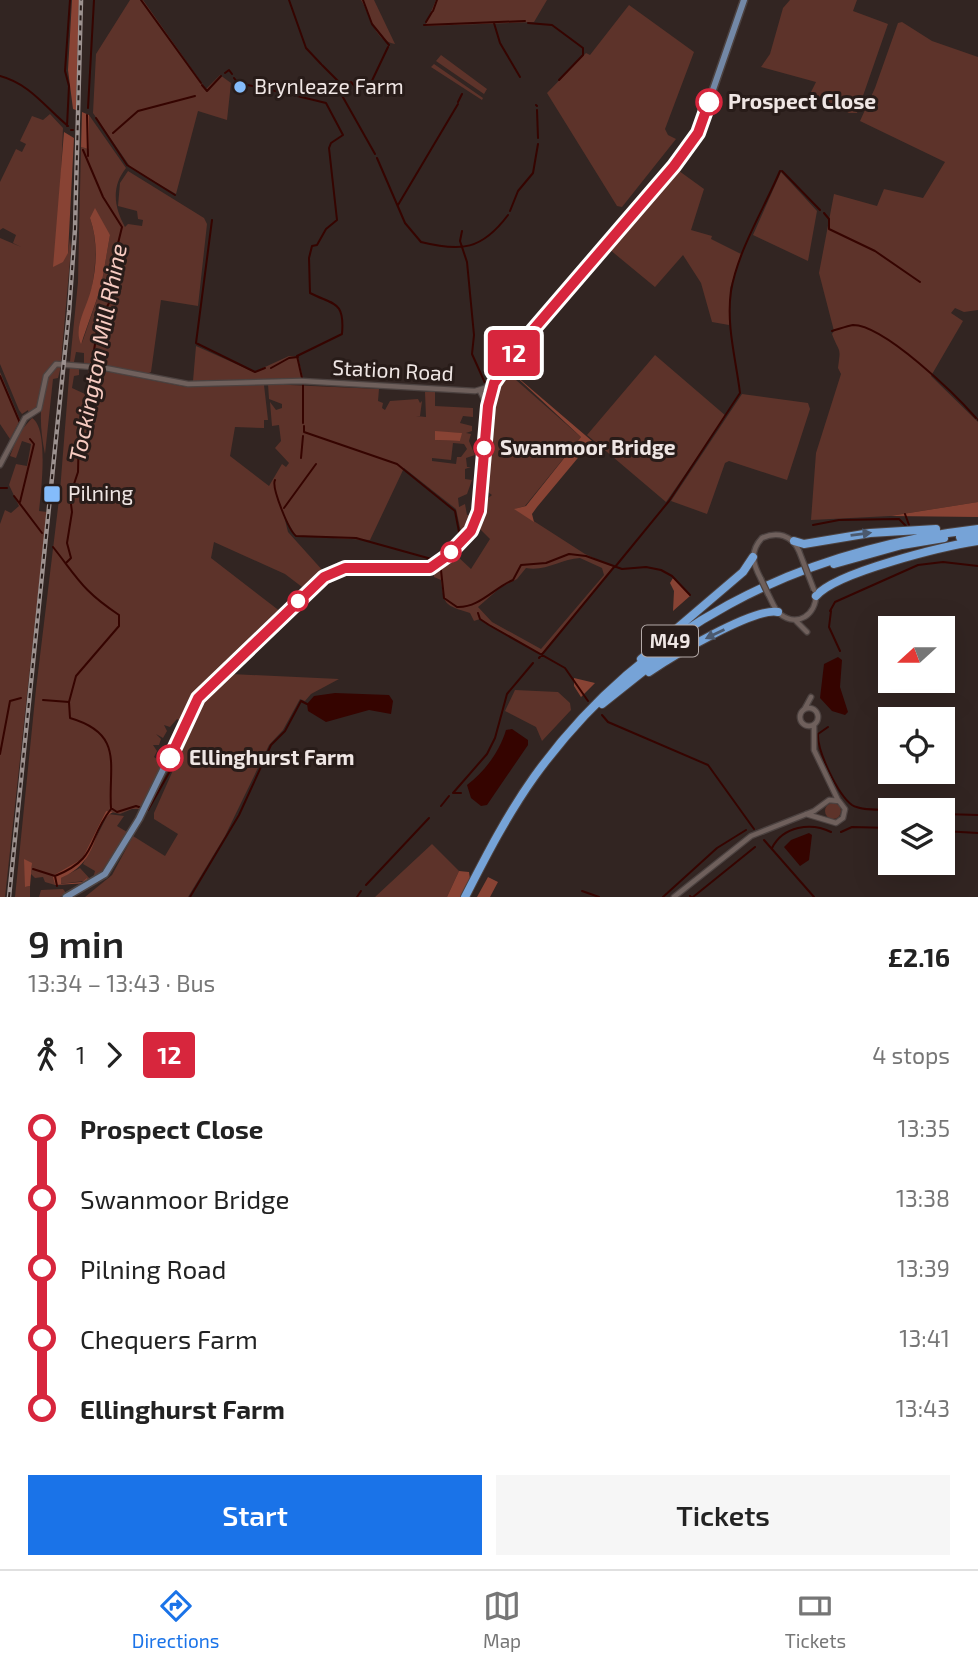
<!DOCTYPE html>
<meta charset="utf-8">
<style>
body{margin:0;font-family:"Exo 2",sans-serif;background:#f6f6f6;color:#222;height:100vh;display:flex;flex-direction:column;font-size:26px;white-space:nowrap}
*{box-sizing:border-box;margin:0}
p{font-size:23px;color:#767676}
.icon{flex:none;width:38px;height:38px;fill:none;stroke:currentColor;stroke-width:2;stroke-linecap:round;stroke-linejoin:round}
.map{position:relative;height:897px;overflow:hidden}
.sheet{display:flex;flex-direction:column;background:#fff;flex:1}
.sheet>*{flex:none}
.badge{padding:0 14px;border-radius:5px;font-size:24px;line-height:46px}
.needle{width:46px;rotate:249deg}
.controls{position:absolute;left:878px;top:616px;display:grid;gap:14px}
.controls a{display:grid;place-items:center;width:77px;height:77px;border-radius:0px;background:#fff;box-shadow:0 7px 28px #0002;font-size:35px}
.map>.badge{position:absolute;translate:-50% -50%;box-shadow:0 0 0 4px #fff}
.legs{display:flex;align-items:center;gap:10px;height:77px;padding:0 28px;font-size:23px}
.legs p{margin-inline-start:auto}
.overview{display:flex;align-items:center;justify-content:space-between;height:119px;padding:0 28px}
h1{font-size:38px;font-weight:600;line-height:52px}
.button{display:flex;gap:14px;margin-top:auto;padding:14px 28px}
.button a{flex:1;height:80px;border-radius:0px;background:#1a73e8;color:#fff;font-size:28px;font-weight:600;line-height:80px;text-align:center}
.button a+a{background:#f6f6f6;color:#222}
ul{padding:0 28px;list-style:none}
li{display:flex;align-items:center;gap:24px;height:70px;font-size:26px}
li i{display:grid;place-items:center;width:10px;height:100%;margin:0 9px;background:currentColor}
li i::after{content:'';width:18px;height:18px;margin:-9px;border:5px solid;border-radius:50%;background:#fff}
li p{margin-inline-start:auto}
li:first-child i{background:linear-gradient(#0000 50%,currentColor 0)}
li:last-child i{background:linear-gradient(currentColor 50%,#0000 0)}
.menu{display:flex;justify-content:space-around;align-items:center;height:98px;border-top:2px solid #e0e0e0;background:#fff;font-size:19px;color:#767676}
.menu a{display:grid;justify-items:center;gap:4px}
.menu .selected{color:#1a73e8}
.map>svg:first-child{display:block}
.green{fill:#5d332a;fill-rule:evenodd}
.forest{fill:#884334}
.water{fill:#350400}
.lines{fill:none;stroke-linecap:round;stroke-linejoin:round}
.stream{stroke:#350400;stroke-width:2}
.minor-casing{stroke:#4c4240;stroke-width:7}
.major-casing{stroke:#4c4240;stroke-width:9}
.highway-casing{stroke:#4c4240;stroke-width:10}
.minor{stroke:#6f605c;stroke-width:4.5}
.major{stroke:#7388a6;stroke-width:6}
.highway{stroke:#76a3d7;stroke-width:8}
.rail-casing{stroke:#9c918f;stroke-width:4.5}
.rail{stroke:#281c19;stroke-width:2;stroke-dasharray:5;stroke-linecap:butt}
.minor-bridge-casing{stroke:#4c4240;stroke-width:7;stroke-linecap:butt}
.minor-bridge{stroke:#6f605c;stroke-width:4.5}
.oneway{fill:#4b596e}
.line-1-casing{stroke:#fff;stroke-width:16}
.line-1{stroke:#d7263d;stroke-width:10}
.poi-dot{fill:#84bcfb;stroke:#281c19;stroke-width:2.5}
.stop-1-dot{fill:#fff;stroke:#d7263d;stroke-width:3.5}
.labels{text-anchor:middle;stroke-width:6;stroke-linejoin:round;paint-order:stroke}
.shield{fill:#281c19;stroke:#b3a9a7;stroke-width:2}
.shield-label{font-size:19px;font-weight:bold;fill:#efe6e4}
.poi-label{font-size:21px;fill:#efe6e4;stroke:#281c19;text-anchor:start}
.stop-label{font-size:21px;font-weight:bold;fill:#efe6e4;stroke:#281c19;text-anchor:start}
.street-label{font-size:21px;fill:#efe6e4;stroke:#281c19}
.water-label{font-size:23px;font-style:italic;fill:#f8ccc2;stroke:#281c19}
</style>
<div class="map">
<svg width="978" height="897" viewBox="0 0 978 897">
<rect width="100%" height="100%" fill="#322522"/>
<path class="green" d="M 130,0 L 143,0 L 206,89 L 220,75 L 231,83 L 227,120 L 198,111 L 176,194 L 131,168 L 93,113 L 96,54 Z
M 361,0 L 374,0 L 395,44 C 373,40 371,16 361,0 Z
M 436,0 L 547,0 L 534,22 L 425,26 Z
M 790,0 L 857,0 L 853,11 L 888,24 L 857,113 L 849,113 L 811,92 L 816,82 L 761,67 L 770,54 L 783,8 Z
M 629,5 L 694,52 L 665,129 L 668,135 L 676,139 L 622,207 L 617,206 L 547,93 L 586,53 L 590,55 Z
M 902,22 L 932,41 L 978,57 L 978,310 L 964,312 L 955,308 L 951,313 L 963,321 L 931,376 L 978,422 L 978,502 L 890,516 L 811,520 L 816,453 L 841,374 L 838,368 C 841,345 840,355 832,334 L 834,331 L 819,273 L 834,194 L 877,206 L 884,189 L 923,198 L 945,162 L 860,121 L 875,88 L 898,23 Z
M 441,55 L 487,89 L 484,94 L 436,61 Z
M 434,64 L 483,98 L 482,100 L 431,67 Z
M 50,114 L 63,128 L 60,196 L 68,253 L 70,238 L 71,249 L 61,362 C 34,366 49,403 29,415 L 28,410 L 22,414 L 19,410 L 0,364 L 0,238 L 21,247 L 13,243 L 16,235 L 3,228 L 0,230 L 0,182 L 16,149 L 22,152 L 26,144 L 20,141 L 32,116 L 43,120 Z
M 89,115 L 126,168 C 111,187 114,207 125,227 L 128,224 L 142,226 L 143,220 L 138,219 L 137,211 L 118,206 L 120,183 L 128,171 L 204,218 L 207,224 L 198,306 L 161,300 L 151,372 L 147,374 L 84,364 L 84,353 L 76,352 L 74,362 L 70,362 L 78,282 L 81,147 L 89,148 ZM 90,218 L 110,235 L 101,287 L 82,343 C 87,302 104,258 90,218 Z
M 675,168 L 704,189 L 691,230 L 712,236 L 711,239 L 741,254 L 730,288 L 729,325 L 712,322 L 701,283 L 683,255 L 655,287 L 609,249 Z
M 781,172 L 817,211 L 808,261 L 753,235 Z
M 196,346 L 254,372 L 289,356 L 298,357 L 303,378 L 193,381 Z
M 655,355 L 726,416 L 666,502 L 587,435 Z
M 57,365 L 61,366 L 58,378 L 53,379 L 45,454 C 39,425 37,389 57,365 Z
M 70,365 L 79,366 L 79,375 L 74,376 L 72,388 L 85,394 L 89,368 L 186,387 L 264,385 L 268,420 L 264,420 L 264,428 L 235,427 L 230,456 L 269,486 L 282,464 L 286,467 L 289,463 L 275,448 L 281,441 L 279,425 L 272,426 L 270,402 L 276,410 L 282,408 L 282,404 L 269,399 L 268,384 L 379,389 L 378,401 L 383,403 L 382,408 L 385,410 L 390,401 L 418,399 L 420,403 L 422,401 L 420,416 L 416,416 L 426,417 L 425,392 L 435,392 L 435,406 L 473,408 L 473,417 L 463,416 L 460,423 L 472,426 L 472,431 L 466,433 L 471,434 L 469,441 L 475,455 L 466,458 L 467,467 L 471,467 L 465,469 L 465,479 L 472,480 L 467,494 L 458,498 L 459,507 L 465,504 L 467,515 L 476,513 L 469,528 L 461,532 L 456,509 L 404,468 L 370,540 L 296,536 L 284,516 L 288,532 L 324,572 L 306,590 L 285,574 L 214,542 L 211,558 L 281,612 L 198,691 L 183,722 L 177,719 L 170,727 L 164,725 L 167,731 L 163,738 L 156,734 L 161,739 L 159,745 L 153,745 L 157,751 L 154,757 L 163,763 L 141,809 L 132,809 L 120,814 L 106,811 L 82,859 L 54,878 L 55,885 L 45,882 L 43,877 L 35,878 L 31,874 L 32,863 L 25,887 L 30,886 L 30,897 L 15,897 L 36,689 L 60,491 ZM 435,432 L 461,433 L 460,441 L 435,440 ZM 453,443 L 464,444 L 467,449 L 461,457 L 457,457 L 456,464 L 432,461 L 432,458 L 451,460 Z
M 0,372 L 20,420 L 10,439 L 0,424 Z
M 507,372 L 581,437 L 525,506 L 515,509 L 585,554 L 614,567 L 541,655 L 480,619 L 474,621 L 470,613 C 444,605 444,605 441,580 L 434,577 L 433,570 L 457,549 L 459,551 L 456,555 L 471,569 L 490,539 L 480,529 L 486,500 L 492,495 L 485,490 C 488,454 484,402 507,372 ZM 580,558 L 602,568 L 604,575 L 541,649 L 492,622 L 478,607 L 501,587 L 517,579 L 526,568 C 545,572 561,559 580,558 Z
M 742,394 L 808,403 L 810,409 L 787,480 L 729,461 L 725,463 L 707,514 L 671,501 Z
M 32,418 C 49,428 41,492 39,511 L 47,512 L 5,897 L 0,897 L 0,524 L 5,510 L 11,513 L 19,506 L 9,485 L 16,464 L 27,466 L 31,444 L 22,441 L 16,458 L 10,456 L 19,433 Z
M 231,674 L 339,679 L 311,694 L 305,701 L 300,699 L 283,730 L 269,745 L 225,836 L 188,897 L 85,897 L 112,875 L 133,836 L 165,856 L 178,834 L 154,819 L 154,813 L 203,703 Z
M 515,690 L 558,692 L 570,703 L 571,710 L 542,741 L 536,727 L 505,711 Z
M825 811a8 8 0 1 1 16 0a8 8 0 1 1-16 0Z
M 108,814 L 124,816 L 117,826 L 127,832 L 100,874 L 93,878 L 95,871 L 83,864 Z
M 432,844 L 459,871 L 447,897 L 375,897 Z
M 80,868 L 91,880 L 60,884 L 61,878 Z
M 63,889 L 66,893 L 60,897 L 39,897 L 41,890 Z"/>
<path class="forest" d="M 72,0 L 79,0 L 76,110 L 73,109 L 68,70 Z
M 82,112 L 89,115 L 89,149 L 81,147 Z
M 64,132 L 74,138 L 68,253 L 63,262 L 53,267 Z
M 95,208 L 110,235 L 101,287 L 81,344 C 73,327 87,307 91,290 C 97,266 98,241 90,218 Z
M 509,370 L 592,441 L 537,507 L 532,514 L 534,522 L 514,509 L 526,506 L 581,437 Z
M 435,431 L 462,433 L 460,441 L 435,440 Z
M 978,502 L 978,517 L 890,516 Z
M 673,578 L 690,596 L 673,611 L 674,591 L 670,583 Z
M 574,678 L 595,683 L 581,697 L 574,686 Z
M 106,811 L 113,812 C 90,824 103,860 61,878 L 61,884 L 82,882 L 87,878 L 89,883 L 55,885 L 53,877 L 56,874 L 82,859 Z
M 24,859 L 32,863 L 30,886 L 25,887 Z
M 459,871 L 469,872 L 470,879 L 461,897 L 447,897 Z
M 488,877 L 498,882 L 490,897 L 477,897 Z"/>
<path class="water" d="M 838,657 L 842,660 L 840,687 L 848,712 L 845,715 L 832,711 L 820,698 L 824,664 Z
M 335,693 L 389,695 L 393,701 L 391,714 L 369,710 L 326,722 L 308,711 L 307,704 L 314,696 Z
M 512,729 L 528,740 L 528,745 L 487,805 L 481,806 L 471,798 L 467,785 C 484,772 499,753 506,730 Z
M 809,833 L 812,835 L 809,860 L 800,866 L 784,847 L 791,840 Z"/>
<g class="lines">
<path class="stream" d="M 141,0 L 201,83
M 289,0 L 306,48 L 321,64
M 363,0 L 372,24 L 389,45
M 433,11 L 437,0
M 426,22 L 432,12
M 494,23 L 500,43 L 520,77
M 528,23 L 552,25 L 583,48 L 583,55 L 559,80
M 424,25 L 525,21
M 322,65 L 345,88
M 225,73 L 229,70 L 232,74
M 0,76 C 30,84 45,107 68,126
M 234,78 L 238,83 L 285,93
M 202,85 L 207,91 L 221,76
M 289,94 L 326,103 L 343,135 L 331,143 L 329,148 L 337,220 L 326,229 L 317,245 L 312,246 L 309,258 L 310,293 C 333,305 345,300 342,334 L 297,356 L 302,378
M 458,102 L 462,94
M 536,105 L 537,106
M 88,108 L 94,0
M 537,110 L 538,138
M 87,115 L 88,156
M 96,118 L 127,165 L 175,195
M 67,126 L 69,86 L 65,71 L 70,0
M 71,130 L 73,130
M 113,133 L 138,111 L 195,96
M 83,150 L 103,197 L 122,227 L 112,268 L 109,303 L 98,324 L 92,364
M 375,154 L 340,92 L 351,82 L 357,89 L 369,87 L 388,47
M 377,158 L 405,223 L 421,242 C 461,252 482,250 508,215
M 782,171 L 820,210
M 398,205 L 458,104
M 510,211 L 518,191 L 533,173 L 538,144
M 824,213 L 829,219 L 829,229 L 875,251 L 920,282
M 212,220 L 196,343 L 255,372 L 265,368
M 462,231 L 460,241 L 467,262 L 474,335 L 472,354 L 485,383
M 832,331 C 839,329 847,326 853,325 C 884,325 955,394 976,418
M 271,368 L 289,358 L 298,357
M 0,376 L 20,423
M 303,383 L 303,423
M 978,419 L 978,420
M 301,458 L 303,436
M 275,480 C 271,487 289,531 296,536 L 356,538 L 435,560 L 460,537 L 455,511 L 397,464 L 304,432 L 304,426
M 0,488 L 7,488
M 14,496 L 42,533
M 20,502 L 34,444 L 30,439
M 284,508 L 316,464
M 905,514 L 909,525
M 813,525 L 839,520 L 899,519 L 906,526
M 66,563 L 71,558 L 67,543 L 72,512 L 70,496 L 78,472 L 79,431 L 91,370
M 615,567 L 669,501 L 740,393 C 736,360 726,325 731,291 C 738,250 764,209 780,171
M 441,570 L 444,598 L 457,607 C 479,608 494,588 513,580 L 521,565 L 546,563 L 569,554 L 586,556 L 622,569 L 646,567 L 661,570 L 672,576 L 690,595
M 344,572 L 431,573 L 441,569 L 480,527 L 496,391
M 830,611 L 835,602 L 918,565 L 943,562 L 978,566
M 831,611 L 829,627 L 840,651
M 478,613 L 480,619 L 489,625 L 565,668 L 588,701
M 539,658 L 614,567
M 43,700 L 69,702 L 76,676 L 119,626 L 119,615 C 83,591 79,580 53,547
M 69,702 L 70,718 C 125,734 108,766 111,808 L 117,812 L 136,806 L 148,810 L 174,764 L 202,701 L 329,578
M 602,715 L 608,722 L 708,765 L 754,829
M 828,727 L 818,734 C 817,751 838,795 852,805 C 861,811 880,809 891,810
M 0,754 L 10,701 L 21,698
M 453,793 L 487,754 L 495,738 L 507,694 L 533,663
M 453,793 L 461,793
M 441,806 L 449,796
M 943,814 L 978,815
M 943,831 L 978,833
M 841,832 L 852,827 L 891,828
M 764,840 L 814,897
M 772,848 C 783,826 811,822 831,832
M 33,869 L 55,876 C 99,858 86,841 111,809
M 55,876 L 57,886
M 366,885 L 429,818
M 582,891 L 599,897
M 690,896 L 691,897
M 190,897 L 239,815 L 271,745 L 285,731 L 301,701 L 307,704
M 357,897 L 361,891
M 663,897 L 717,848 L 746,830
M 693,897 L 755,847"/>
<defs>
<path id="minor" d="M 480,391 L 487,405
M 0,465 L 25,418 L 39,409 L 46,376 L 56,364 L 105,368 L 188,384 L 301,381 L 475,391 L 485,388 L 495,377
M 761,579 C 753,564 749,552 762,538 C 777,531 792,535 799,551
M 768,594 C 772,601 774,609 780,614 C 798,628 816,614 816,595
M 796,621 L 807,632
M800 717a9 9 0 1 1 18 0a9 9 0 1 1-18 0Z
M 805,708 L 811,697
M 814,725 L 814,750 L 838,800
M 674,897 L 751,836 L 814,811 L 829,800 L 839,801 L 845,809 L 843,818 L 836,823 L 806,814"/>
<path id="major" d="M 66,897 L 105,874 L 139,819 L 198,698 L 324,577 L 345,568 L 431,568 L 447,557 L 471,531 L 479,511 L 488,406 L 494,383 L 526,338 L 674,166 L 698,133 L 744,0"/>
<path id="highway" d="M 960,537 L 978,535
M 794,541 L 804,544 L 870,533 L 936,529
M 834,564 L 902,545 L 944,538
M 816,596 C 836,572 945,546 978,541
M 641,659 L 743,572 L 753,557
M 649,672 C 671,657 754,607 778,612
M 602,704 L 685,638
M 465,897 C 486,856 507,815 534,777 C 642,627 797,550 978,529"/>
</defs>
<use href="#minor" class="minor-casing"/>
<use href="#major" class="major-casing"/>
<use href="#highway" class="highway-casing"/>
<use href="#minor" class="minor"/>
<use href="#major" class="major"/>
<use href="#highway" class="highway"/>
<defs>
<path id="rail" d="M 9,897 L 69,312 L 75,229 L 81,0"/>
</defs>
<use href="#rail" class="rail-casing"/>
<use href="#rail" class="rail"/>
<defs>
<path id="minor-bridge" d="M 799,551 L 814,590
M 761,579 L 768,594"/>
</defs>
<use href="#minor-bridge" class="minor-bridge-casing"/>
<use href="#minor-bridge" class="minor-bridge"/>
</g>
<defs><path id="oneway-solid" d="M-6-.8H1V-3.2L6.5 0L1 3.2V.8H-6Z" transform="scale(1.75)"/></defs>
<g class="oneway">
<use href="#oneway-solid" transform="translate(861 534) rotate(-7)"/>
<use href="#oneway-solid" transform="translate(715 634) rotate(154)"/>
</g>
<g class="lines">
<defs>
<path id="line-1" d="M 170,758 L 198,698 L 324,577 L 345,568 L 430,568 L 447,556 L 471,531 L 479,511 L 488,406 L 494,383 L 526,338 L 674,166 L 698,133 L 709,102"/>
</defs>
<use href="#line-1" class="line-1-casing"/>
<use href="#line-1" class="line-1"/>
</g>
<g class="poi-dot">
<circle cx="240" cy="87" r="7"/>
<rect x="43" y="485" width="18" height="18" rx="3.5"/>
</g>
<g class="stop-1-dot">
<circle cx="709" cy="102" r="12"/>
<circle cx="484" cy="448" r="9"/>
<circle cx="451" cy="552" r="9"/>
<circle cx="298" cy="601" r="9"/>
<circle cx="170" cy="758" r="12"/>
</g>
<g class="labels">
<rect class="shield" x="642" y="625.5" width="56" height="31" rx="5"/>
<g class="shield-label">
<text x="670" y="648">M49</text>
</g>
<g class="poi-label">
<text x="254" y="94">Brynleaze Farm</text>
<text x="68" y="501">Pilning</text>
</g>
<g class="stop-label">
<text x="728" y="109">Prospect Close</text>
<text x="500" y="455">Swanmoor Bridge</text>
<text x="189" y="765">Ellinghurst Farm</text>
</g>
<g class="street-label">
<text transform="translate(393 371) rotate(3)" y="7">Station Road</text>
</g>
<g class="water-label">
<text transform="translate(98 353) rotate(-79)" y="8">Tockington Mill Rhine</text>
</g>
</g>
</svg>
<div class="controls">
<a><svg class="needle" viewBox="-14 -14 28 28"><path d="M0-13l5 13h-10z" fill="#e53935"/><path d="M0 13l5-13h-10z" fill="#767676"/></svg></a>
<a><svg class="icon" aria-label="locate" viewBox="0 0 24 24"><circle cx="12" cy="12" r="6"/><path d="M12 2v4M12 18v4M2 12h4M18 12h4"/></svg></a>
<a><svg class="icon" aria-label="layers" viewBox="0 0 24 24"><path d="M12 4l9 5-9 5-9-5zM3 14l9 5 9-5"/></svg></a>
</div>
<b class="badge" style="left:514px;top:353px;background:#d7263d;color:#fff">12</b>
</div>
<section class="sheet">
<div class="overview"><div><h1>9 min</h1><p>13:34 – 13:43 · Bus</p></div><b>£2.16</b></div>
<div class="legs"><svg class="icon" aria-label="walk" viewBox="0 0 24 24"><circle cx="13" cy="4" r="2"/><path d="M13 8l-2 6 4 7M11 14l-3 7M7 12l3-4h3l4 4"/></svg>1<svg class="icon" aria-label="forward" viewBox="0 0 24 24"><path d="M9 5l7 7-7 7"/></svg><b class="badge" style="background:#d7263d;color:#fff">12</b><p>4 stops</p></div>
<ul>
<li><i style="color:#d7263d"></i><b>Prospect Close</b><p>13:35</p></li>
<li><i style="color:#d7263d"></i><span>Swanmoor Bridge</span><p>13:38</p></li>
<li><i style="color:#d7263d"></i><span>Pilning Road</span><p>13:39</p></li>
<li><i style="color:#d7263d"></i><span>Chequers Farm</span><p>13:41</p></li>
<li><i style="color:#d7263d"></i><b>Ellinghurst Farm</b><p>13:43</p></li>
</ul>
<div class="button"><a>Start</a><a>Tickets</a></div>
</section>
<nav class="menu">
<a class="selected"><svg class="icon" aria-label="directions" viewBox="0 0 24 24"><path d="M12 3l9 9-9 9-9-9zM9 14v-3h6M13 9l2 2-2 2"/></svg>Directions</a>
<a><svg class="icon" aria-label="map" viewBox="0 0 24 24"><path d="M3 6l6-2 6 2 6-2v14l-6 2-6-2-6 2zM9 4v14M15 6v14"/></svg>Map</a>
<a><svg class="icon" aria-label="tickets" viewBox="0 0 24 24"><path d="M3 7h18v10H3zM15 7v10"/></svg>Tickets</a>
</nav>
